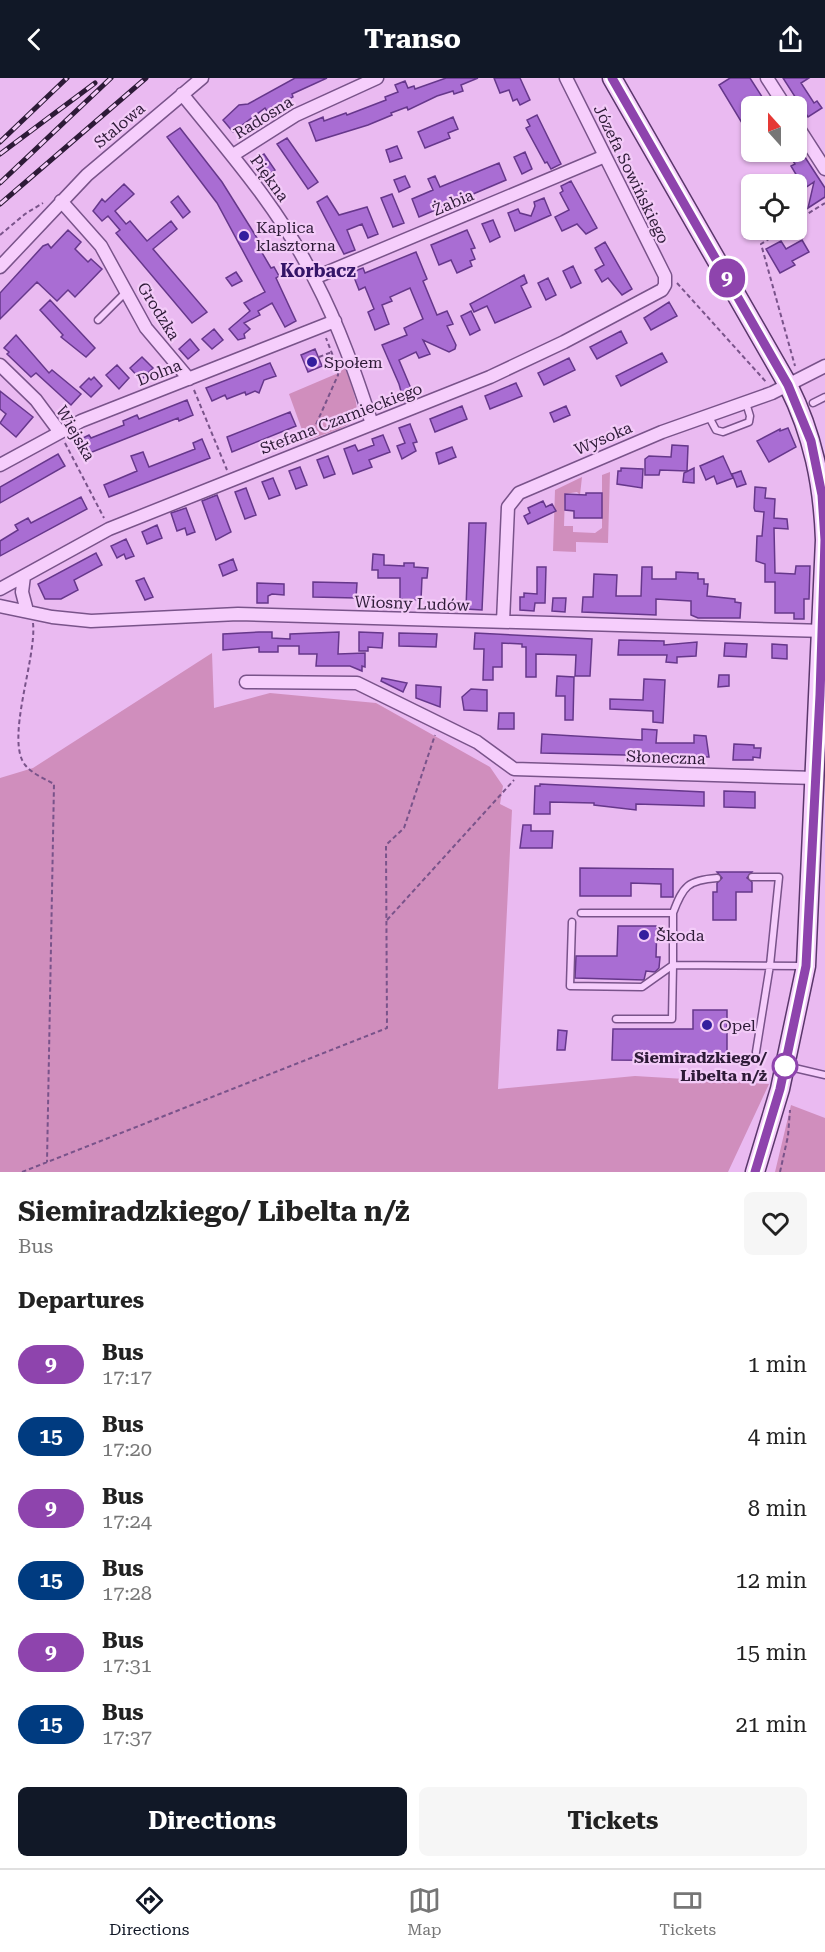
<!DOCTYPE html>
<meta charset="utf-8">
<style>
body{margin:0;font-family:"Roboto Serif",serif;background:#f6f6f6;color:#222;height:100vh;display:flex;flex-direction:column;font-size:22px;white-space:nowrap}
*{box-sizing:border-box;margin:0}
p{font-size:20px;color:#767676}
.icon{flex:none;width:33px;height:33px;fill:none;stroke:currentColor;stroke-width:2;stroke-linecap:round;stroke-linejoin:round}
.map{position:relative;height:1094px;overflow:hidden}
.side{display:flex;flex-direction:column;background:#fff;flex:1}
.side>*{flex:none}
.badge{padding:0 12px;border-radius:20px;font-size:21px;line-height:39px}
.needle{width:39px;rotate:339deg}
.fabs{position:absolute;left:741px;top:18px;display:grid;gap:12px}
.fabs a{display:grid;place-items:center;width:66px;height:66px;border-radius:9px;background:#fff;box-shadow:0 2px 4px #0004;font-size:30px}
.map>.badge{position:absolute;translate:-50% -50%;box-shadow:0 0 0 3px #fff}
h2{padding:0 18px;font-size:22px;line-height:54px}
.round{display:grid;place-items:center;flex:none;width:63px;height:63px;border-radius:9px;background:#f6f6f6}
.head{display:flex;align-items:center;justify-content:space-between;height:102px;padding:0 18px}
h1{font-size:28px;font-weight:700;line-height:45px}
.button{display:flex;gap:12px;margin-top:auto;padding:12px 18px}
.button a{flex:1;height:69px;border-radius:9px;background:#111827;color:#fff;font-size:24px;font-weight:700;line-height:69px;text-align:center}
.button a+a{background:#f6f6f6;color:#222}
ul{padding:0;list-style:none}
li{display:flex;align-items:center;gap:18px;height:72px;padding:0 18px}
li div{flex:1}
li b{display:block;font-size:22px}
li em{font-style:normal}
li .badge{min-width:66px;font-weight:700;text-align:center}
header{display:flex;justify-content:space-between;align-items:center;height:78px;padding:0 18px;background:#111827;color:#fff;font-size:27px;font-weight:700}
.tabs{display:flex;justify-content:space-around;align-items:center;height:84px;border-top:2px solid #e0e0e0;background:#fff;font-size:16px;color:#767676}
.tabs a{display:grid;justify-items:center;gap:3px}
.tabs .selected{color:#111827}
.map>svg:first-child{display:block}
.green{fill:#d08ebd}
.building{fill:#a96dd3;stroke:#66378b;stroke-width:1.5}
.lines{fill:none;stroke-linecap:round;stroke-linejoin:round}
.service-casing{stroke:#79538a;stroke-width:9}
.minor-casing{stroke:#79538a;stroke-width:15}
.secondary-casing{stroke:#5a376b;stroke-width:21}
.path{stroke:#79538a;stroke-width:2;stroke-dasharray:4.5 3;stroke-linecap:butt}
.service{stroke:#f6cefc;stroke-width:6}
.minor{stroke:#f6cefc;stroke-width:12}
.secondary{stroke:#f6cefc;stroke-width:18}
.rail-casing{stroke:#2d1a37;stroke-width:5}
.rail{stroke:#f3cbf8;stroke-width:3;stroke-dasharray:9;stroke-linecap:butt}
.line-casing{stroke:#fff;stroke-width:14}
.line{stroke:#8e44ad;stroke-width:9}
.poi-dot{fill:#331e9e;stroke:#f3cbf8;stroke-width:2}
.stop-dot{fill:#fff;stroke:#8e44ad;stroke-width:3}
.labels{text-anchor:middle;stroke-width:4.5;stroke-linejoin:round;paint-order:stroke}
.street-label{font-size:16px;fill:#2d1a37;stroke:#f3cbf8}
.poi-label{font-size:16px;fill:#2d1a37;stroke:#f3cbf8;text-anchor:start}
.stop-label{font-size:16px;font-weight:bold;fill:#2d1a37;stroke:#f3cbf8;text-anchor:end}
.neighbourhood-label{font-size:18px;font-weight:bold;fill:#341568;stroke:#f3cbf8}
</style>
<header><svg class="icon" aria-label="back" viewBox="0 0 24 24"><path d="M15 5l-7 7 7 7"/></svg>Transo<svg class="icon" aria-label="share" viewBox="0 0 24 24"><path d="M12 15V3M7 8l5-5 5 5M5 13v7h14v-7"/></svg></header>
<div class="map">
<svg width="825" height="1094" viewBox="0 0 825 1094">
<rect width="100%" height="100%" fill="#eabaf1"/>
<path class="green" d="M 345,290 C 367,348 360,343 306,363 L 289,316 L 336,296 Z
M 610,394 L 608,465 L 576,464 L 576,474 L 553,473 L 555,412 L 582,399 L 580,417 L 577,414 L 565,416 L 564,448 L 573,448 L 573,454 L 595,455 L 602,450 L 602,397 Z
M 212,575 L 214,630 L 270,615 L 376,625 L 490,689 L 503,708 L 500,726 L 512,732 L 498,1011 L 635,998 L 769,1006 L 728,1094 L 0,1094 L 0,700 L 33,690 Z
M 791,1027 L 825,1040 L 825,1094 L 775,1094 Z"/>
<path class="building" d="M 295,0 L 327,0 L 292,16 L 293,19 L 267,33 L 265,30 L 233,54 L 223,42 L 239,27 L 248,26 Z
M 446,0 L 478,0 L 461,7 L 463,13 L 454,16 L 453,13 L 437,18 L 408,32 L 407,29 L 391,35 L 392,37 L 368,47 L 316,63 L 309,45 L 323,39 L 324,43 L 346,35 L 347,37 L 386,22 L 385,19 L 398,14 L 395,7 L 405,3 L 408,10 L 414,8 L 415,11 Z
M 494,0 L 520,0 L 530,22 L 520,27 L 517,21 L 513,23 L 509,12 L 500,15 Z
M 730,0 L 750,0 L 768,28 L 743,28 L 752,39 L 752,45 L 745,50 L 719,7 Z
M 783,0 L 809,0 L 801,5 L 814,25 L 817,23 L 822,30 L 808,39 Z
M 537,37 L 561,86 L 551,91 L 547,84 L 545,85 L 526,50 L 530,48 L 527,42 Z
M 453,39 L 458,51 L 448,55 L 450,60 L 425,70 L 418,54 Z
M 180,50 L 222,104 L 264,171 L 261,173 L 271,190 L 274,189 L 279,198 L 276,200 L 296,243 L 285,249 L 272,225 L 258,233 L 260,237 L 244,245 L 250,251 L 244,256 L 245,260 L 238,262 L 229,251 L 250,233 L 244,225 L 265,214 L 217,125 L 167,59 Z
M 287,60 L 318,104 L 308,111 L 277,66 Z
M 397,68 L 402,80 L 390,84 L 386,72 Z
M 799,70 L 825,110 L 825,119 L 808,130 L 814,104 L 796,116 L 796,106 L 784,106 L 797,98 L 791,88 L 795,86 L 789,77 Z
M 525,74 L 532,91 L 522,96 L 514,79 Z
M 264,76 L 275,92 L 266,98 L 255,82 Z
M 499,85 L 506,102 L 419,139 L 412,121 L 433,112 L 428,101 L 435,98 L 440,109 Z
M 405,98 L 410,109 L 399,114 L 394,102 Z
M 571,103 L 597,150 L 586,156 L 577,146 L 562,153 L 555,139 L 569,132 L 560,115 L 563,113 L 561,108 Z
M 124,106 L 134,116 L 115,133 L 126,146 L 130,143 L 147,163 L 171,143 L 177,151 L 153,171 L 207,234 L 192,245 L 116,155 L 120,152 L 108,138 L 102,143 L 93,133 L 102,121 L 105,124 Z
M 392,116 L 404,145 L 393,149 L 381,120 Z
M 178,118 L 190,134 L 183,140 L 171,124 Z
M 327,118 L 339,137 L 367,129 L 378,156 L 368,160 L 362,146 L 347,152 L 355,172 L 344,176 L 317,124 Z
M 544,120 L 551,137 L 515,153 L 508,135 L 518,131 L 520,135 L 531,138 L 535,128 L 534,124 Z
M 493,142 L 500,159 L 490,164 L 482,146 Z
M 68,152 L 81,164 L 75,171 L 88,184 L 91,181 L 102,191 L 75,219 L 68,212 L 57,223 L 37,204 L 0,241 L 0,215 L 43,168 L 48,166 L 51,170 Z
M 467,152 L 475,170 L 471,171 L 475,181 L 470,183 L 472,188 L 457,195 L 451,182 L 439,187 L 431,167 Z
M 802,162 L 809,174 L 792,183 L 795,187 L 780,195 L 766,171 L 781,163 L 786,171 Z
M 605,164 L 632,211 L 622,217 L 608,200 L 602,204 L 595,192 L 604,187 L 595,170 Z
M 416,174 L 427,201 L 423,203 L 437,237 L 447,233 L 453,246 L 447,248 L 456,267 L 455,271 L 449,274 L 423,262 L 430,276 L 419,280 L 416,274 L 399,282 L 415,320 L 404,324 L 399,306 L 382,267 L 407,257 L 404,250 L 423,241 L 410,210 L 390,219 L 392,223 L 382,227 L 389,246 L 375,252 L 368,234 L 374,231 L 365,209 L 359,212 L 352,194 L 363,190 L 365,195 Z
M 573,188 L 581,205 L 571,210 L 563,193 Z
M 236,194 L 242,203 L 232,208 L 226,200 Z
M 524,197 L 527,205 L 521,208 L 531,229 L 495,245 L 487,228 L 474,234 L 470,226 Z
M 548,200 L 556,217 L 546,222 L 538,205 Z
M 50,222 L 95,270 L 86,279 L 61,259 L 63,257 L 40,232 Z
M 669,224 L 677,238 L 651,252 L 644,240 Z
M 471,233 L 480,252 L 470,257 L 461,238 Z
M 214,251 L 223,262 L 212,271 L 202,261 Z
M 621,253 L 627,265 L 597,281 L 590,269 Z
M 16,257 L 49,295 L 52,292 L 81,316 L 71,327 L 36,295 L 31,299 L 7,276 L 9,274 L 4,270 Z
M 190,261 L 199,272 L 188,281 L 179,271 Z
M 315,271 L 322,288 L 308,294 L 301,277 Z
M 662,275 L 667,284 L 621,308 L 616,298 Z
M 142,279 L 153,290 L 141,302 L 130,290 Z
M 569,280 L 575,292 L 544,307 L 538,295 Z
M 270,285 L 276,298 L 264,302 L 259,315 L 255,313 L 246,317 L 245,314 L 227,321 L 225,317 L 212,323 L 206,310 Z
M 117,287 L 129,300 L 119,311 L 106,297 Z
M 94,299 L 102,308 L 91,319 L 80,309 L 89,300 L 91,302 Z
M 516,305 L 522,318 L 490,331 L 485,318 Z
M 0,313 L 33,339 L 16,359 L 0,345 L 6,336 L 0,331 Z
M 187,322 L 193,337 L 179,343 L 178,340 L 82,378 L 77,366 L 80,365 L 79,362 L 89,357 L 91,360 L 124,347 L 123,343 L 137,337 L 139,341 Z
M 462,328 L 467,341 L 435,354 L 430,341 Z
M 566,328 L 570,337 L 554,344 L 550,335 Z
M 290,334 L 296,348 L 232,374 L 227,359 Z
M 410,346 L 417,364 L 413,365 L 416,373 L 402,381 L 397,368 L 405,365 L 399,350 Z
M 788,350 L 796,369 L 769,384 L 757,363 L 780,351 L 780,353 Z
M 383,357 L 390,374 L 369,382 L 372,389 L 353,396 L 344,371 L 355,367 L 358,373 L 374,367 L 372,361 Z
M 202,361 L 210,380 L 109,419 L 104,407 L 137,393 L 131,378 L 143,374 L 149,389 L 195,371 L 193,365 Z
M 672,367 L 688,368 L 687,393 L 660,392 L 659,397 L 645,397 L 645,381 L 649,378 L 671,379 Z
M 452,369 L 456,379 L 439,386 L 436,375 Z
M 58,376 L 65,388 L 0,425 L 0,409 Z
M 328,378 L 335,396 L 324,400 L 317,382 Z
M 723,378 L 733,400 L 717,406 L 714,398 L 706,402 L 700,388 Z
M 300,389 L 307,407 L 296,411 L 289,393 Z
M 621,390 L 643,391 L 642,410 L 617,406 L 618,393 L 621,393 Z
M 694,390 L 694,405 L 683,404 L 684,395 Z
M 741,393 L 746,406 L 737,409 L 732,396 Z
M 273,400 L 280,417 L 269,421 L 262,404 Z
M 755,409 L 766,410 L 765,420 L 775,421 L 774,440 L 787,441 L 788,451 L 774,450 L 775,495 L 795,496 L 796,488 L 810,488 L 809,521 L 804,521 L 804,541 L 794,541 L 794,535 L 775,535 L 775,504 L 765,504 L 765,486 L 756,483 L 757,458 L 762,458 L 764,434 L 755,433 L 754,430 Z
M 246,410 L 256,437 L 245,441 L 235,414 Z
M 586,415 L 602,415 L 602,440 L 574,440 L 574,433 L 565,432 L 565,416 L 586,417 Z
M 217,417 L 231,454 L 216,462 L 202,423 Z
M 81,419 L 87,431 L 0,478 L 0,463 L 18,452 L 15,447 L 28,440 L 31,445 Z
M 543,423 L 546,429 L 552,426 L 556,433 L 528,446 L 524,438 L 530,435 L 528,430 Z
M 186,430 L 195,454 L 187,457 L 185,450 L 177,453 L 171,435 Z
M 469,445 L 486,445 L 482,532 L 466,531 Z
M 157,447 L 162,460 L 147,466 L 142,454 Z
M 126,461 L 134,478 L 126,481 L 124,476 L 117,480 L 111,468 Z
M 96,475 L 102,487 L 74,502 L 78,512 L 61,521 L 45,521 L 38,506 Z
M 373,476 L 384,477 L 384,487 L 404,488 L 404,485 L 414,485 L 414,489 L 428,490 L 427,500 L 422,500 L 421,522 L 400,521 L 400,500 L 378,500 L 378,492 L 372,492 Z
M 233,481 L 237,492 L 223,498 L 219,487 Z
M 537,489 L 546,489 L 545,525 L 535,525 L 534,533 L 520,532 L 520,519 L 524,519 L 524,515 L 537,516 Z
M 642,489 L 652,489 L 652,501 L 676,501 L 676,494 L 698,495 L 698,501 L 704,501 L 704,506 L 708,506 L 707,518 L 735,521 L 735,524 L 741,525 L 740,540 L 698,540 L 691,537 L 691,523 L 656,521 L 656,537 L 582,534 L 583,519 L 593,519 L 594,496 L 617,497 L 616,518 L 641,518 Z
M 144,500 L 153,519 L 145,522 L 136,503 Z
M 313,504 L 357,505 L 356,520 L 313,519 Z
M 257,505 L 284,506 L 284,517 L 272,516 L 268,518 L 268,525 L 257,525 Z
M 553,520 L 566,520 L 565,534 L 552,533 Z
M 259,554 L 272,554 L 272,560 L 290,561 L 290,556 L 339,554 L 338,576 L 365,575 L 365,589 L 362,588 L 362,593 L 350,588 L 316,588 L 317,576 L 299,576 L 299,568 L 278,568 L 278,574 L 259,574 L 259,569 L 223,572 L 223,556 Z
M 359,554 L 383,555 L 382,570 L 368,569 L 368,573 L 359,573 Z
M 399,555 L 437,556 L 436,569 L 399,568 Z
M 475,555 L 592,561 L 590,598 L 575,598 L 576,577 L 536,576 L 536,599 L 526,599 L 526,569 L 522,569 L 522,566 L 502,565 L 502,589 L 493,589 L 493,602 L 483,602 L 484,571 L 474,571 Z
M 619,562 L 664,563 L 664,567 L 697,564 L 696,578 L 677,579 L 677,585 L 666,584 L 667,577 L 618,577 Z
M 725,565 L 747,566 L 746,579 L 724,578 Z
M 772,566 L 787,567 L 787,581 L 772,580 Z
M 719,597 L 729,597 L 729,608 L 718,609 Z
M 557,598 L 574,599 L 573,642 L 565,642 L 565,618 L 556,618 Z
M 382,600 L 407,605 L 403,614 L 381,603 Z
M 644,601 L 665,602 L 663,645 L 653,644 L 653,633 L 610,631 L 610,621 L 643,622 Z
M 416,607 L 441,609 L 440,629 L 416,620 Z
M 471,611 L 487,612 L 487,633 L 464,632 L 462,619 Z
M 499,635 L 514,635 L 514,651 L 498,651 Z
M 642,651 L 657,652 L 656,665 L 694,665 L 694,657 L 706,658 L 709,679 L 541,675 L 542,656 L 642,662 Z
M 734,666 L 754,667 L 754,670 L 761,670 L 760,680 L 753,679 L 753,682 L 733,682 Z
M 540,706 L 704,714 L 704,728 L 636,726 L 636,732 L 594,727 L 594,725 L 550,724 L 550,736 L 534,736 L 535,708 L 540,708 Z
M 724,713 L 755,714 L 755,730 L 724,729 Z
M 523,747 L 531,747 L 531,753 L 553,753 L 552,770 L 520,770 Z
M 580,790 L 673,791 L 673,819 L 661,819 L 661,806 L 631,805 L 631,818 L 580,818 Z
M 717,794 L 752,794 L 747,800 L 752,804 L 752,814 L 736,814 L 736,842 L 713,842 L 713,814 L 717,814 L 717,805 L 722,800 Z
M 618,848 L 657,848 L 656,879 L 660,879 L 659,890 L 655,894 L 646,893 L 644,902 L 575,900 L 576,878 L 617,878 Z
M 693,932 L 727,932 L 727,983 L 612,982 L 613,951 L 693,951 Z
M 558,952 L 567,953 L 565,972 L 557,972 Z"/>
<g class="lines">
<defs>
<path id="service" d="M 98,242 L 126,214
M 813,325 L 825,319
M 708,337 L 716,352 L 723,354 L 749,344 L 750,338 L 746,325
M 752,799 L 779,799 L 770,887 L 756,974
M 581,835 L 673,835 L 673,887 L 805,888
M 673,835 C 683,808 688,802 717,800
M 572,844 L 570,908 L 642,909 L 673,887 L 672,941 L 616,941
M 786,988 L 825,997"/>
<path id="minor" d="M 767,0 L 785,28
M 182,16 C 230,75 281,133 315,202 C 339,248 356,297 372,346
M 796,46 L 825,91
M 233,77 L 296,37 L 377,0
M 61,123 L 101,168 L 146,250 L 189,301
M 0,189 L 87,97 L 202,0
M 314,200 L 605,78
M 0,287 L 36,322 L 59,353
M 0,387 L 81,343 L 335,243
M 24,498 L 22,514 L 27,533
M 0,511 L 109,451 L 490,299 L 564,264 L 662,212 L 665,207 L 665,198 L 566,0
M 0,528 L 52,539 L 91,543 L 238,536 L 825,553
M 503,544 L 508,429 L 519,415 L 662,354 L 772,315 L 825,288
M 246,604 L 357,605 L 477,664 L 514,691 L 816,700"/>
<path id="secondary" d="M 612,0 L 788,307 C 813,357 823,406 825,462 L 806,888 L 780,1011 L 755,1094"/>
</defs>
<use href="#service" class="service-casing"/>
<use href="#minor" class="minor-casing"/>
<use href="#secondary" class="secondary-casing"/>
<path class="path" d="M 796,143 L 825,125
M 783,152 L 761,166 L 795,288
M 0,157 L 25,136 L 43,125
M 677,205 L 767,305
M 319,279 L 332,274
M 194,312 L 227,392
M 310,360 L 338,297 L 338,291 L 326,260
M 65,365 L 104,440
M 33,545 C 37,580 4,664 26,688 C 33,696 45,701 54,706 L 47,1084
M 387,842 L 514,702
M 22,1094 L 387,950 L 386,767 L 404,750 L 435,657
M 780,1094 L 788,1058 L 790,1032"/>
<use href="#service" class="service"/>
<use href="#minor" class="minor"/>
<use href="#secondary" class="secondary"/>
<defs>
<path id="rail" d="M 0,64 L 67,0
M 0,76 L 95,5
M 0,105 L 111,0
M 0,126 L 146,0"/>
</defs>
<use href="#rail" class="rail-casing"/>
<use href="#rail" class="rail"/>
</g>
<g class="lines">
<defs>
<path id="line" d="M 612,0 L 788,307 L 811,363 L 822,417 L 825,462 L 820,617 L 806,888 L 780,1011 L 755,1094"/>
</defs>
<use href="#line" class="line-casing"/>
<use href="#line" class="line"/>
</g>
<g class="poi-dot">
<circle cx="244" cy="158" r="6"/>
<circle cx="312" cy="284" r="6"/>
<circle cx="644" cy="857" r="6"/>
<circle cx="707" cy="947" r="6"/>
</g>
<circle class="stop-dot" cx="785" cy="988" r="12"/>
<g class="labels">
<g class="street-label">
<text transform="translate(263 39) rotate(-32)" y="6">Radosna</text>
<text transform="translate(119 47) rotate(-40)" y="6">Stalowa</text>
<text transform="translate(632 96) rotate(64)" y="6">Józefa Sowińskiego</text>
<text transform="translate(270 100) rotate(54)" y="6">Piękna</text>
<text transform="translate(453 124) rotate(-23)" y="6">Żabia</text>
<text transform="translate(159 233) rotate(58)" y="6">Grodzka</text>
<text transform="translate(159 294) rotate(-21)" y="6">Dolna</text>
<text transform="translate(341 340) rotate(-21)" y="6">Stefana Czarnieckiego</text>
<text transform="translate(76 355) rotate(60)" y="6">Wiejska</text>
<text transform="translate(603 360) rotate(-23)" y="6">Wysoka</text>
<text transform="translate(412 525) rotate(2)" y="6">Wiosny Ludów</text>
<text transform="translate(666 679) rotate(2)" y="6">Słoneczna</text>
</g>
<g class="poi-label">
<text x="256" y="155">Kaplica<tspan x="256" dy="18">klasztorna</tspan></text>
<text x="324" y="290">Społem</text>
<text x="656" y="863">Škoda</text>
<text x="719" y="953">Opel</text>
</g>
<g class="stop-label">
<text x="767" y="985">Siemiradzkiego/<tspan x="767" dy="18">Libelta n/ż</tspan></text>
</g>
<g class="neighbourhood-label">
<text x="318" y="199">Korbacz</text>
</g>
</g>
</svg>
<div class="fabs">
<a><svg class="needle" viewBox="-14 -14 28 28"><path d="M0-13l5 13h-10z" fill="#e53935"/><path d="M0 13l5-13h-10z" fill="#767676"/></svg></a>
<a><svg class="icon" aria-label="locate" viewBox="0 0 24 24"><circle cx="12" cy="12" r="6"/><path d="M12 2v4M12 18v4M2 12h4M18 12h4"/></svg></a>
</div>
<b class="badge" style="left:727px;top:200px;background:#8e44ad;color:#fff">9</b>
</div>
<section class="side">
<div class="head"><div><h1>Siemiradzkiego/ Libelta n/ż</h1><p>Bus</p></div><a class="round"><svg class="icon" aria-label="heart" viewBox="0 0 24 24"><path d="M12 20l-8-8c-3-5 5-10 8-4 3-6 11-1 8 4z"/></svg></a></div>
<h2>Departures</h2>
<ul>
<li><span class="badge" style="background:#8e44ad;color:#fff">9</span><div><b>Bus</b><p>17:17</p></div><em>1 min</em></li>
<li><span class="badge" style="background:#003b80;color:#fff">15</span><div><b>Bus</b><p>17:20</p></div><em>4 min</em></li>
<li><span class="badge" style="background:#8e44ad;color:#fff">9</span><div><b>Bus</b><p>17:24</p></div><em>8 min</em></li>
<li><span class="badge" style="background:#003b80;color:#fff">15</span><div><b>Bus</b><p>17:28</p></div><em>12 min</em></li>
<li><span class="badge" style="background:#8e44ad;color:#fff">9</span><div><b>Bus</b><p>17:31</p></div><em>15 min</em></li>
<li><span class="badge" style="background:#003b80;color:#fff">15</span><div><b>Bus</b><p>17:37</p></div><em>21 min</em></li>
</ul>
<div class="button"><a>Directions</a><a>Tickets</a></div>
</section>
<nav class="tabs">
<a class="selected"><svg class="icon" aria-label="directions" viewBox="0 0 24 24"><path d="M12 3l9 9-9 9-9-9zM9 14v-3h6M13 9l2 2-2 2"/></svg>Directions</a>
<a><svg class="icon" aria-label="map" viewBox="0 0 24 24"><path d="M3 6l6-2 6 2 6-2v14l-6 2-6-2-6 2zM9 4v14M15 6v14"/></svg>Map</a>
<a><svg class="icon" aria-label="tickets" viewBox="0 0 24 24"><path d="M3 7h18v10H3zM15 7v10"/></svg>Tickets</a>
</nav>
